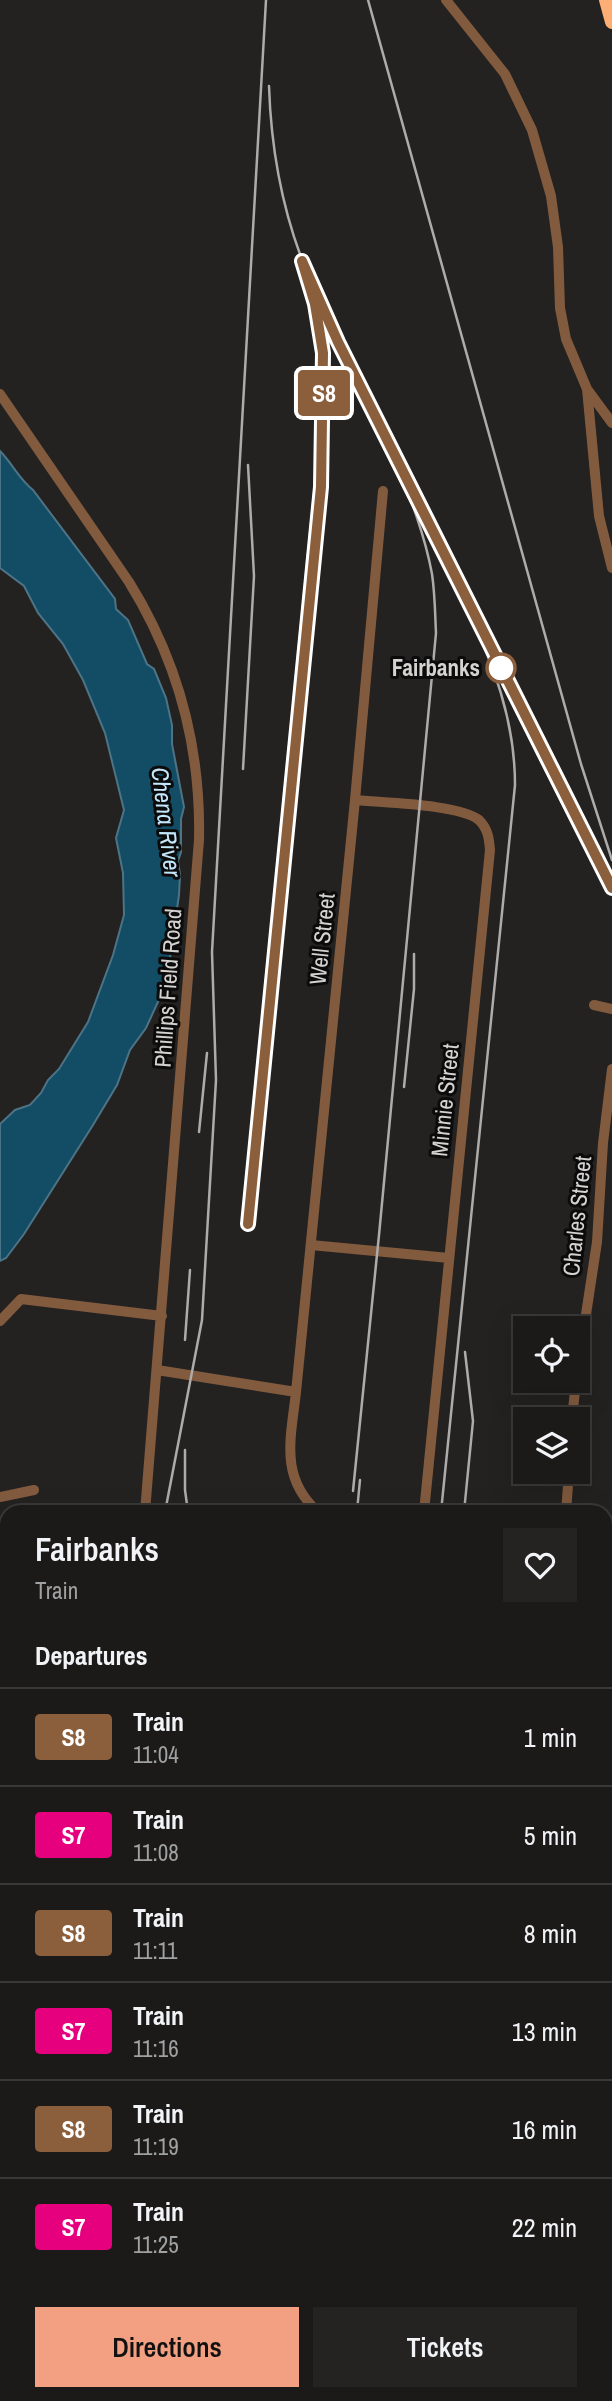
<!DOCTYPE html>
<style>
body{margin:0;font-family:"Archivo Narrow",sans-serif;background:#242321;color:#f1f3f6;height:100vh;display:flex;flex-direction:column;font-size:26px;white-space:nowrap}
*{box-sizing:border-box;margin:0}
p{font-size:23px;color:#a0a1a2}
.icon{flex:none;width:38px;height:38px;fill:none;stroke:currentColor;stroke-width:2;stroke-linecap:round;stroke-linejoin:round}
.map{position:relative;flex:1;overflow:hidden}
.details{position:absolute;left:0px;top:1505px;width:612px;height:896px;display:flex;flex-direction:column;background:#1b1a18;border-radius:21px 21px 0 0;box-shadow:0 7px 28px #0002,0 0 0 2px #393837}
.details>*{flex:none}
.badge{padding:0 14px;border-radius:5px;font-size:24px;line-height:46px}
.buttons{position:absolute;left:513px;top:1316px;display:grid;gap:14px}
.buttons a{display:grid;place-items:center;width:77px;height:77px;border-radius:0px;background:#1b1a18;box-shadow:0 7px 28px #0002,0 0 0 2px #393837;font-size:35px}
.map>.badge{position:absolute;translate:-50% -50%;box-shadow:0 0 0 4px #fff}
h2{padding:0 35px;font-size:26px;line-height:63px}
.round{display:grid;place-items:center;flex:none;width:74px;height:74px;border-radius:0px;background:#242321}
.headline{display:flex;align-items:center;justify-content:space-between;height:119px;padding:0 35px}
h1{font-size:33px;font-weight:600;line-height:52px}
.primary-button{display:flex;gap:14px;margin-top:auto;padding:14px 35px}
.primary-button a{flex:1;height:80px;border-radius:0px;background:#f39f82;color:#111;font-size:28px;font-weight:600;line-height:80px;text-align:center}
.primary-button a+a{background:#242321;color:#f1f3f6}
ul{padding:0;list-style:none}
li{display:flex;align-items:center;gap:21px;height:98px;padding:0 35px;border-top:2px solid #393837}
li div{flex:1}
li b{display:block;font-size:26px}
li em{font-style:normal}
li .badge{min-width:77px;font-weight:700;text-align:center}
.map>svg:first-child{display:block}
.water{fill:#134c65;stroke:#4d7486;stroke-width:2}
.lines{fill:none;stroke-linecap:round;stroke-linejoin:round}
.minor{stroke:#825b3f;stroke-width:10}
.major{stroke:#e49255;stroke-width:12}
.highway{stroke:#fdae75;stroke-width:14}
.rail{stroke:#adacab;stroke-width:2.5}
.line-casing{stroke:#fff;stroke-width:16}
.line{stroke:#8b5e3c;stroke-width:10}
.stop-dot{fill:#fff;stroke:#8b5e3c;stroke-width:3.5}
.labels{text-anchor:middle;stroke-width:6;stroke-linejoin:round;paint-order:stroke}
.stop-label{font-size:23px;font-weight:bold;fill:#d4d3d2;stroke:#0c0b0b;text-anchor:end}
.street-label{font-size:23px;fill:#d4d3d2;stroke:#0c0b0b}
.water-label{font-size:24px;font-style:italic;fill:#c3e7fb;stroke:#0c0b0b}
</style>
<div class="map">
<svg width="612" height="2401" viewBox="0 0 612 2401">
<rect width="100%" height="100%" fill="#242220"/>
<path class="water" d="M 0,451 C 12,463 19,479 33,490 L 115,599 L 116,609 L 128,620 L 147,664 L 154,669 L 166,698 L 172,725 L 172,744 L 184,807 L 181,819 L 181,852 L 178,861 L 180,875 L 179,895 L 170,958 L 163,991 L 146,1028 L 130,1050 L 117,1085 L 93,1125 L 24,1234 L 6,1258 L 0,1261 L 0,1124 L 15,1110 L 30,1105 L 41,1093 L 48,1080 L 59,1069 L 88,1022 L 113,955 L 124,915 L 123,873 L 116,838 L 124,810 L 105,733 L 83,680 L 63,644 L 38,613 L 24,586 L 0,568 Z
M 0,2270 L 7,2285 L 7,2394 L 20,2394 L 19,2401 L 0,2401 Z"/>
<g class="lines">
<path class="minor" d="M 446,0 L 505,74 L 532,130 L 551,196 L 558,247 L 560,308 L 566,339 L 587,389 L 612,423
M 587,389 L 599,516 L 612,568
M 0,394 L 129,582 C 178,661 201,747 199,840 L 145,1512
M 355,800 C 383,803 459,804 479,820 C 488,829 489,838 490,850 L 424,1512
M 594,1005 L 612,1009
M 311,1245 L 449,1258
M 0,1321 L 21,1299 L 162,1316
M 578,1367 L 597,1242 L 603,1143 L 612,1069
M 157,1370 L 296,1392 C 291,1438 279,1477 318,1512
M 296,1392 L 355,800 L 383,491
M 572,1419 L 576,1381
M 0,1497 L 34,1490
M 566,1512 L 569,1472
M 0,1556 L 7,1555
M 0,1613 L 7,1611
M 606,1632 L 612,1633
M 0,1681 L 7,1679
M 0,2051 L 7,2054
M 606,2316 L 612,2316
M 106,2394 L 106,2401
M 503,2394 L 503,2401
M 208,2401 L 208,2394
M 403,2401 L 403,2394
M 597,2401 L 598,2394"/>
<path class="major" d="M 0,1863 L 7,1865
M 0,1882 L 7,1883
M 606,2010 L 612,2012
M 307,2401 L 307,2394"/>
<path class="highway" d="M 606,0 L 612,22"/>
<path class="rail" d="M 368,0 L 581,764 L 612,860
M 269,86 C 271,148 283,213 306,270
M 321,306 L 394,453
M 421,507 L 461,588
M 502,669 L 612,888
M 243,769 L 254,576 L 248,465
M 404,1087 L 414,989 L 414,954
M 199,1132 L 207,1053
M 242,1223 L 323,403 C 326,353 317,308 302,261
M 185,1340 L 190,1270
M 185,1450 L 185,1490 L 188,1512
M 353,1491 L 379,1235 L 436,633 C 435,613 435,594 432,574 C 424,530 406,487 390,446
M 357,1511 L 360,1480
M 165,1512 L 202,1320 L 216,1080 L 212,952 L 266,0
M 441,1512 L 515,785 C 515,707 485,649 456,579
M 464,1512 L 473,1421 L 465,1352
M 0,1692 L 7,1691
M 606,1745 L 612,1743"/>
</g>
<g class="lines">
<defs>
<path id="line" d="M 248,1224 L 321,487 L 323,353 L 315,304 L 302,261 L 338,342 L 612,888"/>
</defs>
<use href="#line" class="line-casing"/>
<use href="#line" class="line"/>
</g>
<circle class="stop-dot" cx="501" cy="668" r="14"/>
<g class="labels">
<g class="stop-label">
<text x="480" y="676">Fairbanks</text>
</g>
<g class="street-label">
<text transform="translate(322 939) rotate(-84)" y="8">Well Street</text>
<text transform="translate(168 988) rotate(-86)" y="8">Phillips Field Road</text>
<text transform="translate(445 1100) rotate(-84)" y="8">Minnie Street</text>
<text transform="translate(577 1216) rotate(-84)" y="8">Charles Street</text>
</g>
<g class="water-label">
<text transform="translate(166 822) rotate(83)" y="8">Chena River</text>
</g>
</g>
</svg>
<div class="buttons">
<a><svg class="icon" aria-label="locate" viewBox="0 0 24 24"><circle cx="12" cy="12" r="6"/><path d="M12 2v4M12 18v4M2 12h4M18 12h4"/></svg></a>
<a><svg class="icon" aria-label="layers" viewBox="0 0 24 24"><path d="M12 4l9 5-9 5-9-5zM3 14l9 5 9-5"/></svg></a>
</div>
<b class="badge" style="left:324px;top:393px;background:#8b5e3c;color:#fff">S8</b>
<section class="details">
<div class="headline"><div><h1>Fairbanks</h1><p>Train</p></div><a class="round"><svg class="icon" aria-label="heart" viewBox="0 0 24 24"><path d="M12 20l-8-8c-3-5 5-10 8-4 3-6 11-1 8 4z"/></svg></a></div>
<h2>Departures</h2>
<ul>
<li><span class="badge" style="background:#8b5e3c;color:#fff">S8</span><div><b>Train</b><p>11:04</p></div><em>1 min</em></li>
<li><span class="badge" style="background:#e6007e;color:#fff">S7</span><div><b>Train</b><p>11:08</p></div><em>5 min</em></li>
<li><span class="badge" style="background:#8b5e3c;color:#fff">S8</span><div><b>Train</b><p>11:11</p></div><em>8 min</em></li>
<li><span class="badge" style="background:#e6007e;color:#fff">S7</span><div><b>Train</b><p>11:16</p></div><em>13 min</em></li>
<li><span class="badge" style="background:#8b5e3c;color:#fff">S8</span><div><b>Train</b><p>11:19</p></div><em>16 min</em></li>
<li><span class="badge" style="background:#e6007e;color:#fff">S7</span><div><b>Train</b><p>11:25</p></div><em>22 min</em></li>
</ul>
<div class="primary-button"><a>Directions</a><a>Tickets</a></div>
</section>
</div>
